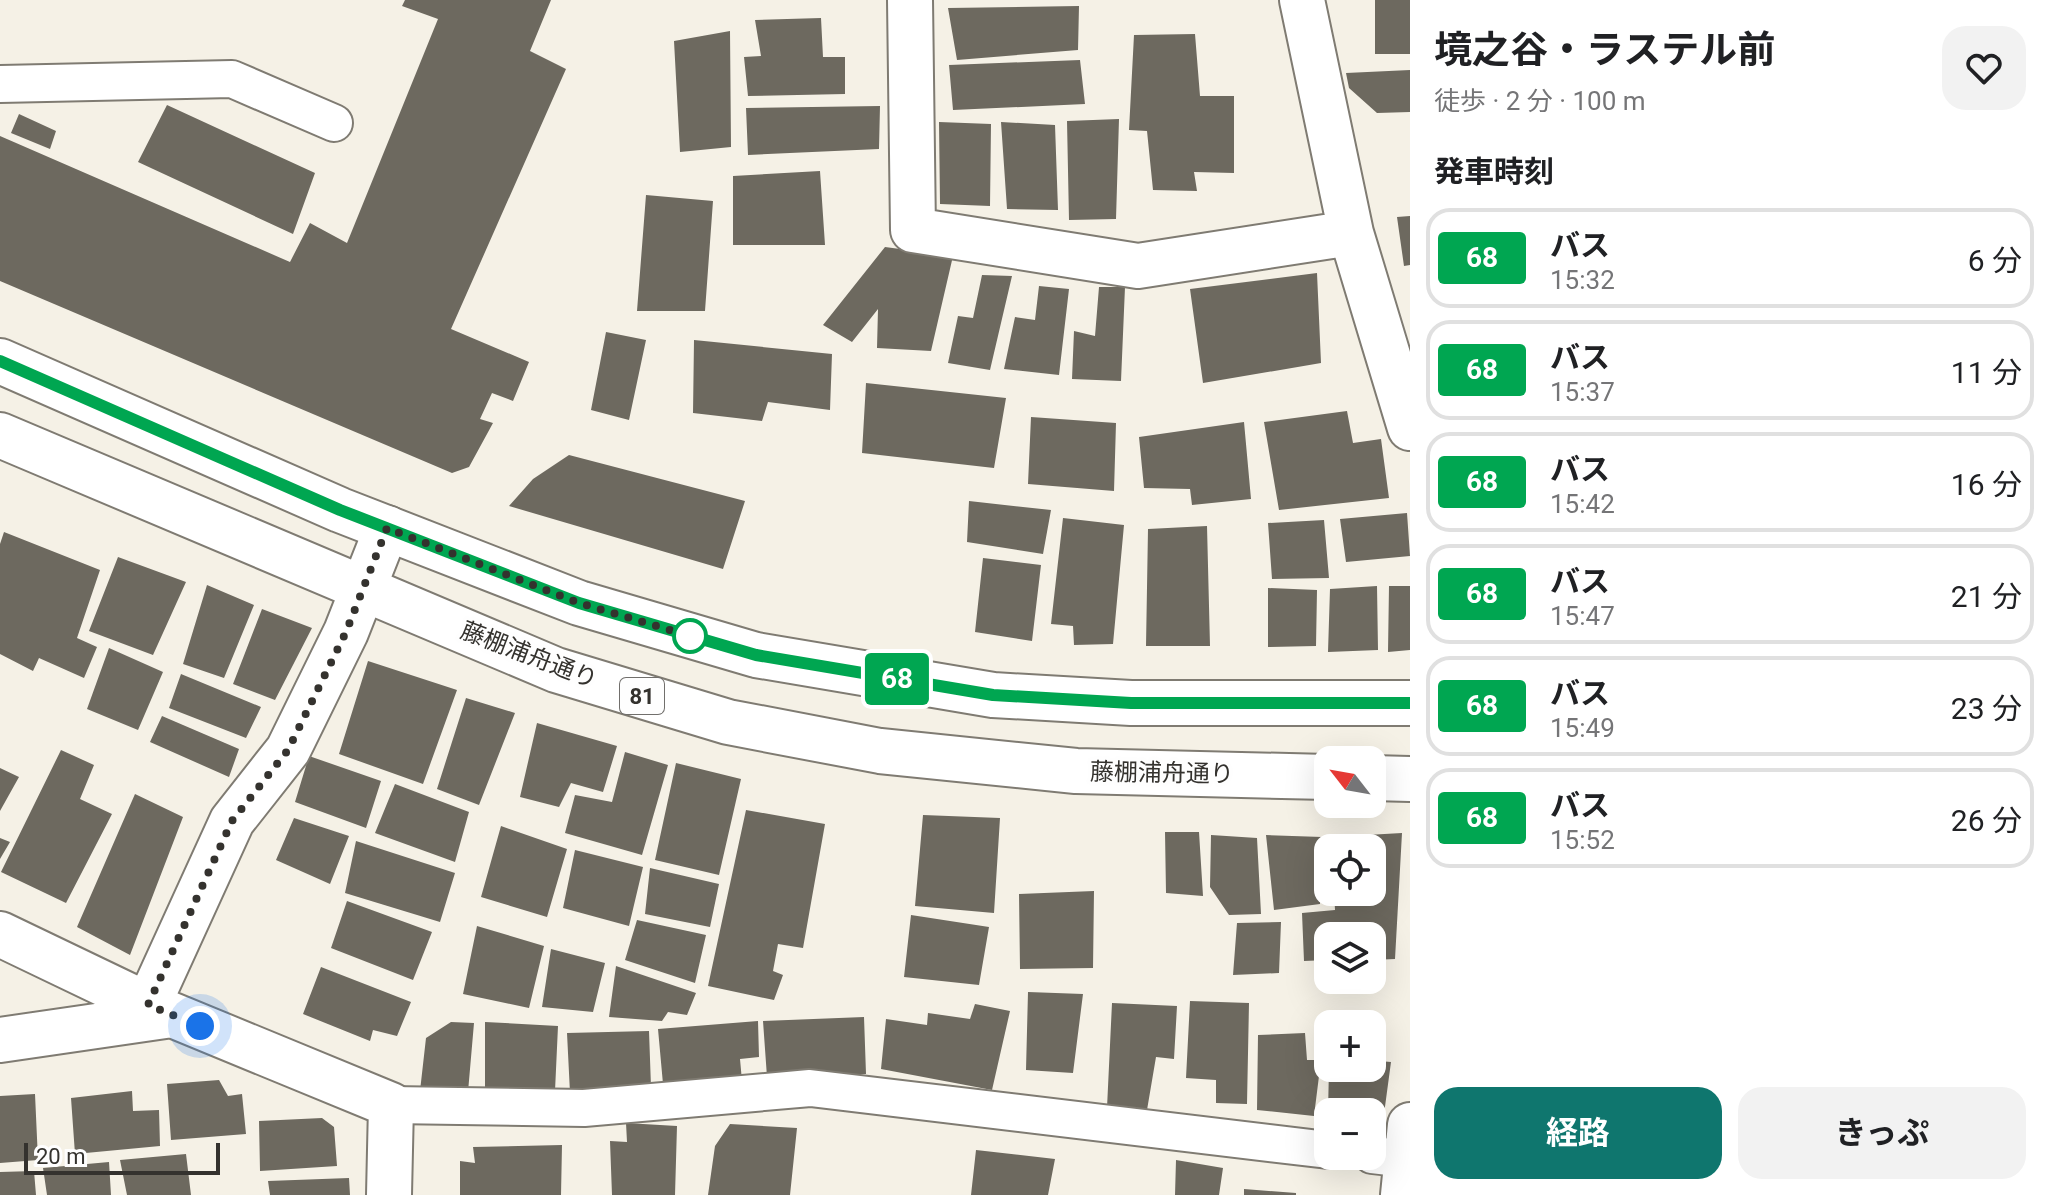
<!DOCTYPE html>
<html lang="ja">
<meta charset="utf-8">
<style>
body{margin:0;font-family:Roboto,"Noto Sans JP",sans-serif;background:#f2f2f2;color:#202124;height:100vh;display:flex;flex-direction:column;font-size:30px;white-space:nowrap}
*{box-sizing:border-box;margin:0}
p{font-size:26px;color:#757577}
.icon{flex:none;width:44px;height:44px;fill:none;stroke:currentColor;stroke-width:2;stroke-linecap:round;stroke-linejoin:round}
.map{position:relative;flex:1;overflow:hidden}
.drawer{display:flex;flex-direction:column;background:#fff;width:640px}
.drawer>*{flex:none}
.badge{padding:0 16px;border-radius:6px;font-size:28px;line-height:52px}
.needle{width:52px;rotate:301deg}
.fabs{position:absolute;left:1314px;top:746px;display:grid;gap:16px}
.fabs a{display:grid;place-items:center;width:72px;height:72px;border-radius:16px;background:#fff;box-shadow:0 8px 32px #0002;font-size:40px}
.scale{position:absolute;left:24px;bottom:20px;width:196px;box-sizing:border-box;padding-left:8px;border:4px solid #34322e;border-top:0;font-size:22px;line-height:28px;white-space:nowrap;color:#34322e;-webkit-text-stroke:6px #fefefe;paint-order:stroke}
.you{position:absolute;width:40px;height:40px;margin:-20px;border:6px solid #fff;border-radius:50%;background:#1a73e8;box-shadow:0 0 0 12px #1a73e833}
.map>.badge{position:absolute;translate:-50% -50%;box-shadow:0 0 0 4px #fff}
h2{padding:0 24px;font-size:30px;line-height:72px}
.round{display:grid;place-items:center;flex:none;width:84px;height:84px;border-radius:24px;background:#f2f2f2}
.overview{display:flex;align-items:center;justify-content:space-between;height:136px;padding:0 24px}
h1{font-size:38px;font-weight:700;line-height:60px}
.action{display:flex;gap:16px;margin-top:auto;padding:16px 24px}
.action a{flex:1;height:92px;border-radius:24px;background:#0f766e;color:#fff;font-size:32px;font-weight:700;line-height:92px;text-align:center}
.action a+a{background:#f2f2f2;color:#202124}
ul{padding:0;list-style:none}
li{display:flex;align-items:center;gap:24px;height:100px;margin:0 16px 12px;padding:0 8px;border:4px solid #e0e0e0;border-radius:24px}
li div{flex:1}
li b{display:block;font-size:30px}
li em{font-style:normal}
li .badge{min-width:88px;font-weight:700;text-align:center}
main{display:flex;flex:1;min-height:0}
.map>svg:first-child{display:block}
.building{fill:#6d695f}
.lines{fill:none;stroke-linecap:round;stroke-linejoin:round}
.lane-casing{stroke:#7f7b72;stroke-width:40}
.street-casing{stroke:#7f7b72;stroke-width:48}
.primary-casing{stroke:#7f7b72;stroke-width:48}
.lane{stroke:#fff;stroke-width:36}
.street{stroke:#fff;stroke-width:44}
.primary{stroke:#fff;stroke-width:44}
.line-casing{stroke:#fff;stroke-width:18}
.line{stroke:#00a651;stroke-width:12}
.walk{stroke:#34322e;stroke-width:8;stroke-dasharray:0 14.4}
.stop-dot{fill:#fff;stroke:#00a651;stroke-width:4}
.labels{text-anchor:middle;stroke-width:8;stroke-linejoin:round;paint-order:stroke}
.shield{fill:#fefefe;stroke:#716f6c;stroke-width:2}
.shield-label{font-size:22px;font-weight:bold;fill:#34322e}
.street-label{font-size:24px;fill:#34322e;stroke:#fefefe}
</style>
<main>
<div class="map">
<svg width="1410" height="1195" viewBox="0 0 1410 1195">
<rect width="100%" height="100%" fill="#f5f1e6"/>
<path class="building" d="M 405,0 L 551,0 L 530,51 L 566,69 L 451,329 L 529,362 L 513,401 L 492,393 L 480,419 L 493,423 L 469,467 L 452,473 L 0,281 L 0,136 L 290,262 L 310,223 L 347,243 L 438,19 L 402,6 Z
M 1375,0 L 1410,0 L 1410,54 L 1375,54 Z
M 1079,6 L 1078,50 L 957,60 L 948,8 Z
M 821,18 L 823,57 L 845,57 L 845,94 L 748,96 L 744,57 L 761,56 L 755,20 Z
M 730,31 L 731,147 L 680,152 L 674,41 Z
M 1195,34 L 1200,96 L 1234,96 L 1234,173 L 1194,172 L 1197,191 L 1153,190 L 1147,131 L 1129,130 L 1134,35 Z
M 1080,60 L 1085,104 L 953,110 L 949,65 Z
M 1410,70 L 1410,112 L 1377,113 L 1349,88 L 1346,73 Z
M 167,105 L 315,173 L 293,234 L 138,162 Z
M 880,106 L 879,149 L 748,155 L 746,108 Z
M 19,114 L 56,131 L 50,149 L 11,133 Z
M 1119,119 L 1116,219 L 1069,220 L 1067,121 Z
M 939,122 L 991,124 L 990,206 L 940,204 Z
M 1001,122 L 1055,125 L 1058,210 L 1007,209 Z
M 820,171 L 825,245 L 733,245 L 733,176 Z
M 646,195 L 713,201 L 705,311 L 637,311 Z
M 1410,216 L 1410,265 L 1404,266 L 1397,217 Z
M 885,247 L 953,256 L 931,351 L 877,348 L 878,309 L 852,342 L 823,325 Z
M 1317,273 L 1321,363 L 1203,383 L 1190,289 Z
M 982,275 L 1012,276 L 990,370 L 948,363 L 958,316 L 973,318 Z
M 1039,286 L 1069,289 L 1059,375 L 1004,369 L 1015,317 L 1035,320 Z
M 1099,287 L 1125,287 L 1121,381 L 1072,379 L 1074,331 L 1095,336 Z
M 606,332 L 646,340 L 629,420 L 591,410 Z
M 694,340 L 832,354 L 830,410 L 768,402 L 762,421 L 693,413 Z
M 866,383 L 1006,398 L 994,468 L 862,453 Z
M 1347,411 L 1353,443 L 1381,439 L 1389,498 L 1279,510 L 1264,422 Z
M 1031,417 L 1116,423 L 1114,491 L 1028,484 Z
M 1244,422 L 1251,499 L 1192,505 L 1190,489 L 1144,488 L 1139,437 Z
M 569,455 L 745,501 L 723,569 L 509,506 L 533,479 Z
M 969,501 L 1051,510 L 1043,554 L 967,542 Z
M 1407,513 L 1410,556 L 1346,562 L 1340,519 Z
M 1063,518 L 1124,525 L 1113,644 L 1074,645 L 1073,626 L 1051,624 Z
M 1324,520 L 1329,578 L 1272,579 L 1268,523 Z
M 1207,526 L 1210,646 L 1146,646 L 1148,529 Z
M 4,532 L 100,570 L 77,638 L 97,647 L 84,678 L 39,658 L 33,671 L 0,654 L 0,544 Z
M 118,557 L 186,582 L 153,655 L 89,631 Z
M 983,558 L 1041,565 L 1032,641 L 975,632 Z
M 207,585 L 254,605 L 224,678 L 183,664 Z
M 1377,586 L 1378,650 L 1328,652 L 1330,589 Z
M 1389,586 L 1410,586 L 1410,650 L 1388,652 Z
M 1268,588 L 1317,590 L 1316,646 L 1268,647 Z
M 262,609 L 312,628 L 275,700 L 233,684 Z
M 109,648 L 163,672 L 138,730 L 87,709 Z
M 368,661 L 457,690 L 423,784 L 339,754 Z
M 181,674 L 261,707 L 246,738 L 169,708 Z
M 466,698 L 515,713 L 479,805 L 437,789 Z
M 162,716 L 239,749 L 229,777 L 150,742 Z
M 537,723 L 617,746 L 603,792 L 571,783 L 559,807 L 520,797 Z
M 61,750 L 94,765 L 80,799 L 112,814 L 66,903 L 1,872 Z
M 625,752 L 668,765 L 642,855 L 565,833 L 575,795 L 612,802 Z
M 309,756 L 381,781 L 366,828 L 295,802 Z
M 676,763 L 741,779 L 719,875 L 655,860 Z
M 0,768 L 19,777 L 0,811 Z
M 395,784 L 469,812 L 455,862 L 375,833 Z
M 135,794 L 183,817 L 130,955 L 77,927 Z
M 746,810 L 825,824 L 803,948 L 778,944 L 773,971 L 783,975 L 774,1000 L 708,986 Z
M 923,815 L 1000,818 L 994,913 L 915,906 Z
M 294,818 L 349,836 L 330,884 L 276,860 Z
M 501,826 L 567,849 L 547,917 L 481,897 Z
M 1165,832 L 1199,832 L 1203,896 L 1166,893 Z
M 1402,833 L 1395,959 L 1372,960 L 1372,936 L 1328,936 L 1328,960 L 1304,961 L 1302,913 L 1335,910 L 1334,892 L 1372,892 L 1372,848 L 1332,848 L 1332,837 Z
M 1211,835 L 1257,838 L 1261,914 L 1229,915 L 1210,887 Z
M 1266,835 L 1322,837 L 1320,904 L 1274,910 Z
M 0,838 L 10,842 L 0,859 Z
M 356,841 L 455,873 L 440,922 L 345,893 Z
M 575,850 L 643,867 L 629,926 L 563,908 Z
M 650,868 L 719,884 L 710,927 L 645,914 Z
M 1094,891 L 1093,968 L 1020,969 L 1019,894 Z
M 347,901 L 432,932 L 413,980 L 331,948 Z
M 911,915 L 989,927 L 979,985 L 904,977 Z
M 637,920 L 706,935 L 695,983 L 625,960 Z
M 1281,922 L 1279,973 L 1233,975 L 1237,923 Z
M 477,926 L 544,946 L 529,1008 L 463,994 Z
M 551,949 L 605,963 L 593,1012 L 542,1007 Z
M 616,966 L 696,993 L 687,1015 L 668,1012 L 662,1021 L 609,1017 Z
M 321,967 L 411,1002 L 397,1036 L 373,1030 L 370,1041 L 303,1014 Z
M 1028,992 L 1083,994 L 1073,1073 L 1026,1070 Z
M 1190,1001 L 1249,1003 L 1247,1104 L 1216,1103 L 1216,1080 L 1186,1078 Z
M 1112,1003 L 1177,1006 L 1174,1059 L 1156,1057 L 1147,1110 L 1107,1108 Z
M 975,1004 L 1010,1011 L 992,1090 L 881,1069 L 886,1019 L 927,1025 L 928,1013 L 970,1019 Z
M 864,1017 L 866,1074 L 767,1077 L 763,1021 Z
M 758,1021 L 759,1057 L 740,1059 L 742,1081 L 663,1084 L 658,1029 Z
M 451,1022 L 474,1023 L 468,1092 L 420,1091 L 426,1038 Z
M 485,1022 L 558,1026 L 555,1091 L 485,1093 Z
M 649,1031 L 651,1087 L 570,1093 L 567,1033 Z
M 1372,1032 L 1377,1033 L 1379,1061 L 1391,1062 L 1384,1114 L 1372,1116 L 1372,1112 L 1328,1112 L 1329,1068 L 1372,1068 Z
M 1305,1033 L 1307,1060 L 1321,1060 L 1314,1116 L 1257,1110 L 1258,1035 Z
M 219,1080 L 228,1096 L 242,1094 L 246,1134 L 171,1140 L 167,1084 Z
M 132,1091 L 133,1111 L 159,1110 L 160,1146 L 75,1154 L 71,1098 Z
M 35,1094 L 38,1160 L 0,1163 L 0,1096 Z
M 322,1118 L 334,1127 L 337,1166 L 260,1171 L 259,1121 Z
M 626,1123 L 677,1126 L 675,1195 L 612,1195 L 610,1141 L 627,1142 Z
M 730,1124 L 797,1128 L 790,1195 L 708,1195 L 715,1146 Z
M 562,1145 L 561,1195 L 460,1195 L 460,1161 L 475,1163 L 473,1147 Z
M 976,1150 L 1055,1159 L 1048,1195 L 971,1195 Z
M 186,1154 L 191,1195 L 127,1195 L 120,1160 Z
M 1176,1160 L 1223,1168 L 1219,1195 L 1175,1195 Z
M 109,1162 L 111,1195 L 47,1195 L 43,1168 Z
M 34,1171 L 36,1195 L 0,1195 L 0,1172 Z
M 349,1178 L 350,1195 L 270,1195 L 268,1181 Z
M 1244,1189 L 1296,1193 L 1296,1195 L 1244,1195 Z"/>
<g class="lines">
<defs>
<path id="lane" d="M 0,84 L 232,79 L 334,123
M 391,1105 L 584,1108 L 810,1088 L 1328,1150
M 1372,1155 L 1407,1159"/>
<path id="street" d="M 910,0 L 913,230 L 1138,266 L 1351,233
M 1302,0 L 1351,233 L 1410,428
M 0,934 L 148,1005 L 391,1105 L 389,1195
M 148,1005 L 232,821 L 288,750 L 346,632 L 387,528
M 0,1040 L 172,1015
M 1403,1195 L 1410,1125"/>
<path id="primary" d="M 0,361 L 340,510 L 579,603 L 756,655 L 993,695 L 1131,703 L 1410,703
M 0,435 L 556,670 L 728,722 L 880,751 L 1076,771 L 1328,777
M 1372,778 L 1410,779"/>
</defs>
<use href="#lane" class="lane-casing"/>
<use href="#street" class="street-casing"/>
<use href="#primary" class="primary-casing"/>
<use href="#lane" class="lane"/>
<use href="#street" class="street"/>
<use href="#primary" class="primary"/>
</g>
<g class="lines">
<defs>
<path id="line" d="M 0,361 L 340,510 L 579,603 L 756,655 L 993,695 L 1131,703 L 1410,703"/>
</defs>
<use href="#line" class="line-casing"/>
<use href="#line" class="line"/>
<path class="walk" d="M 200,1026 L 148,1005 L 232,821 L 288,750 L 346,632 L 387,528 L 579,603 L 697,638 L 690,636"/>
</g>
<circle class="stop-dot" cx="690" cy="636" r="16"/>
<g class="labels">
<rect class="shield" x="620" y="678" width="44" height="36" rx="6"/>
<g class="shield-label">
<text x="642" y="704">81</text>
</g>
<g class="street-label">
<text transform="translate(529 655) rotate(21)" y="8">藤棚浦舟通り</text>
<text transform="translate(1162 773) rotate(1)" y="8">藤棚浦舟通り</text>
</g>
</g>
</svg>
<div class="fabs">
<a><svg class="needle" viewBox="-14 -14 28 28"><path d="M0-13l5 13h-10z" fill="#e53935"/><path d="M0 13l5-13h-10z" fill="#757577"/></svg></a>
<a><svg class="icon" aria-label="locate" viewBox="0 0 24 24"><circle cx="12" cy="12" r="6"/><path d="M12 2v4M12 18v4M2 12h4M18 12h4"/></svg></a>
<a><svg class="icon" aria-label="layers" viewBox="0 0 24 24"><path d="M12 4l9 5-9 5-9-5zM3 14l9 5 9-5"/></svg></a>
<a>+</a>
<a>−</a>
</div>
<div class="scale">20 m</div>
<div class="you" style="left:200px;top:1026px"></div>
<b class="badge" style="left:897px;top:679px;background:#00a651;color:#fff">68</b>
</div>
<section class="drawer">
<div class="overview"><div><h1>境之谷・ラステル前</h1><p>徒歩 · 2 分 · 100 m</p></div><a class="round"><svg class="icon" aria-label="heart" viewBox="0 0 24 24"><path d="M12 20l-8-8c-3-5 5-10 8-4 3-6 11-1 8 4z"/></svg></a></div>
<h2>発車時刻</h2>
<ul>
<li><span class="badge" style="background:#00a651;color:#fff">68</span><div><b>バス</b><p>15:32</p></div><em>6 分</em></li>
<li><span class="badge" style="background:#00a651;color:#fff">68</span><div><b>バス</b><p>15:37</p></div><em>11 分</em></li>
<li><span class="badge" style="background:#00a651;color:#fff">68</span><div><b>バス</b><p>15:42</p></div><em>16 分</em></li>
<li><span class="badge" style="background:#00a651;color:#fff">68</span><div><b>バス</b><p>15:47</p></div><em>21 分</em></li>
<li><span class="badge" style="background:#00a651;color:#fff">68</span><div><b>バス</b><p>15:49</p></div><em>23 分</em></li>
<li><span class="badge" style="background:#00a651;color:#fff">68</span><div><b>バス</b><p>15:52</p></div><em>26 分</em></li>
</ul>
<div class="action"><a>経路</a><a>きっぷ</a></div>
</section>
</main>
